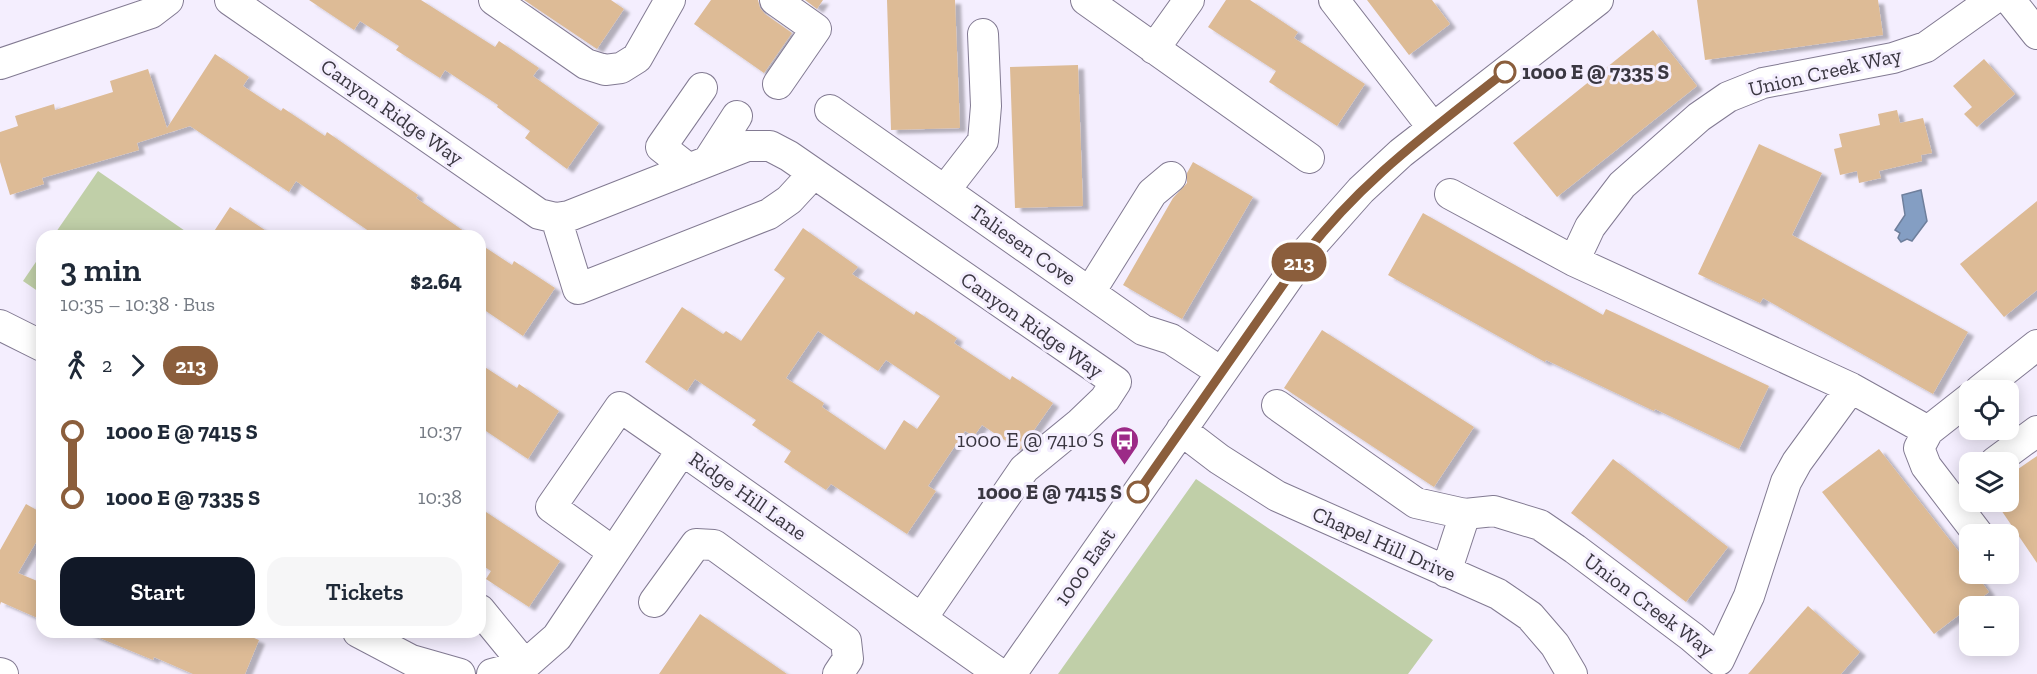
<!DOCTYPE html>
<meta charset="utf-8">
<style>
body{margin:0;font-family:"Zilla Slab",serif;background:#f6f6f7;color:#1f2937;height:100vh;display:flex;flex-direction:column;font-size:22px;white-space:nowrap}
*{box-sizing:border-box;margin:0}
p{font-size:20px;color:#747a83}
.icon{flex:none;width:33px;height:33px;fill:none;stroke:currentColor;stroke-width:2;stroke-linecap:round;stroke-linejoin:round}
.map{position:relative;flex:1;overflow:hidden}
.panel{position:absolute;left:36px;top:230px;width:450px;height:408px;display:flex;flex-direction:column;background:#fff;border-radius:18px;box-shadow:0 3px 15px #0003}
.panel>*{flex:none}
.badge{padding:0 12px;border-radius:20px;font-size:21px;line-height:39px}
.controls{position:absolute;left:1959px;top:380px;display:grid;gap:12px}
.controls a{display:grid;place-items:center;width:60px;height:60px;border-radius:12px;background:#fff;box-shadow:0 3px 15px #0003;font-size:30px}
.map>.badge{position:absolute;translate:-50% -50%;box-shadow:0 0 0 3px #fff}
.legs{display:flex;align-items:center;gap:9px;height:66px;padding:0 24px;font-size:20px}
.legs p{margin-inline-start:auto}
.head{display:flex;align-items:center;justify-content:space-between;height:102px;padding:0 24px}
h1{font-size:33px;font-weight:600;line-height:45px}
.button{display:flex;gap:12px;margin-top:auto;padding:12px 24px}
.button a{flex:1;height:69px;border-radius:18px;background:#111827;color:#fff;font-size:24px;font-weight:600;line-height:69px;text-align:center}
.button a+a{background:#f6f6f7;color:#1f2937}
ul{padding:0 24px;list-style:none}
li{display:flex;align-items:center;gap:21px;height:66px;font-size:22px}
li i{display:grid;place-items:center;width:9px;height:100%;margin:0 8px;background:currentColor}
li i::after{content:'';width:15px;height:15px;margin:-8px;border:4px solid;border-radius:50%;background:#fff}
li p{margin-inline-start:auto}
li:first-child i{background:linear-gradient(#0000 50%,currentColor 0)}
li:last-child i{background:linear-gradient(currentColor 50%,#0000 0)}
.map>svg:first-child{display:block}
.green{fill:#c0cfa8}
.water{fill:#849ec3;stroke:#6e7f9c;stroke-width:1.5}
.building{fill:#ddbb96;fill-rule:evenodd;filter:url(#shadow)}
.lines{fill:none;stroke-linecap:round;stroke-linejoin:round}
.minor-casing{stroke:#827a92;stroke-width:32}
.minor{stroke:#fff;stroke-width:30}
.line-1-casing{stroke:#fff;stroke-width:14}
.line-1{stroke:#8b5e3c;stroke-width:9}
.stop-1-dot{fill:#fff;stroke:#8b5e3c;stroke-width:3}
.labels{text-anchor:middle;stroke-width:6;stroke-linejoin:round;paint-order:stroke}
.stop-label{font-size:21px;font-weight:bold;fill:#3a3741;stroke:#f4eefe;text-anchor:start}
.street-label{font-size:21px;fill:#3a3741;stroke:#f4eefe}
.poi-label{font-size:21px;fill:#3a3741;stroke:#f4eefe;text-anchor:end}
</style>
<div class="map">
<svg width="2037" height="674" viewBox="0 0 2037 674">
<defs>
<filter id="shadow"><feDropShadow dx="6" dy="4" stdDeviation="1.5" flood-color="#0004"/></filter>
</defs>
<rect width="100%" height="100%" fill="#f4eefe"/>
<path class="green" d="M 98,171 L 191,235 L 54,235 Z
M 42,253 L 42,294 L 23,281 Z
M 1196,479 L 1433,640 L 1408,674 L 1058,674 Z"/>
<path class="water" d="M 1921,190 L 1927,221 L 1912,241 L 1907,239 L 1901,242 L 1898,238 L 1900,233 L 1895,230 L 1905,215 L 1902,195 Z"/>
<path class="building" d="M 309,0 L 421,0 L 495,47 L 499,41 L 539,68 L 533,76 L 599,123 L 567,169 L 525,138 L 530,131 L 497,107 L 498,105 L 445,70 L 440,78 L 396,50 L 399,46 L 360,21 L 354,30 Z
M 524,0 L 611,0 L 624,9 L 597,49 Z
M 711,0 L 758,0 L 760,8 L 765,14 L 792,33 L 764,73 L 694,24 Z
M 805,0 L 823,0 L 817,9 Z
M 887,0 L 955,0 L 960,128 L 891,130 Z
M 1226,0 L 1250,0 L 1298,32 L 1294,38 L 1365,84 L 1337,126 L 1269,82 L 1276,71 L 1208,27 Z
M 1367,0 L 1432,0 L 1450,24 L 1409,55 Z
M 1697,0 L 1878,0 L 1883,35 L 1705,60 Z
M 1653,30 L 1697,86 L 1557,197 L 1513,143 Z
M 215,54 L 249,77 L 243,86 L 281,111 L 283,108 L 325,136 L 327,132 L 418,195 L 416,198 L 471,236 L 376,236 L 296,181 L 289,192 L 190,126 L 137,143 L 139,150 L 42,178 L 44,184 L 10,195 L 0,162 L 0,132 L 18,126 L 15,116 L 54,104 L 55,110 L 113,92 L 110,81 L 148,69 L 167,128 Z
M 1984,59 L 2015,94 L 1977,127 L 1964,114 L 1972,107 L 1953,86 Z
M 1078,65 L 1083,206 L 1015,208 L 1010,67 Z
M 1897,110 L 1900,123 L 1923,118 L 1932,153 L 1921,155 L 1922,161 L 1879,171 L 1881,178 L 1859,183 L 1857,171 L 1840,175 L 1834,149 L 1842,147 L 1839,134 L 1880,125 L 1878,114 Z
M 1759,144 L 1822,173 L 1792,235 L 1968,332 L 1933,394 L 1763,298 L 1760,303 L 1698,274 Z
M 1193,162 L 1253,197 L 1182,319 L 1123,285 L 1173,198 L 1187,183 L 1187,173 Z
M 2037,201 L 2037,290 L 2004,317 L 1960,264 Z
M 230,207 L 274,236 L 211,236 Z
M 1423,213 L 1603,315 L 1606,309 L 1769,386 L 1739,449 L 1655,409 L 1654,411 L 1546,360 L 1545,362 L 1388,275 Z
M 803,228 L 858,267 L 852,274 L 914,315 L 916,311 L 957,338 L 954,343 L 1010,380 L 1012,376 L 1053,403 L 1020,450 L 982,425 L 974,436 L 965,431 L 928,486 L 936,491 L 907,534 L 831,484 L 826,490 L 784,462 L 791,451 L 752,425 L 756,420 L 695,379 L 687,391 L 645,362 L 682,307 L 723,334 L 726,331 L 741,341 L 785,278 L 774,270 ZM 818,331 L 878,371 L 886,360 L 940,396 L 917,429 L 904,420 L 885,450 L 822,407 L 824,403 L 786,378 Z
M 480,244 L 512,265 L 514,261 L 555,288 L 523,336 L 480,307 Z
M 1322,330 L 1474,427 L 1434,487 L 1284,388 Z
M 480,364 L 517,388 L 519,384 L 559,411 L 528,459 L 480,427 Z
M 1879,449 L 1970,566 L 1970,573 L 1975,573 L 1989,592 L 1934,634 L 1822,492 Z
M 2037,456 L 2037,563 L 1995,501 L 2008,501 L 2008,476 Z
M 1613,459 L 1728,547 L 1686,602 L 1571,513 Z
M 26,504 L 42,513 L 42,532 L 18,573 L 42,583 L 42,620 L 1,602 L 0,605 L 0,550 Z
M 480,508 L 560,561 L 529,607 L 486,579 L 491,571 L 480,564 Z
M 1808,606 L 1860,652 L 1841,674 L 1748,674 Z
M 700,614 L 787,674 L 659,674 Z
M 85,632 L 239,632 L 259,640 L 245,674 L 193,674 L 154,657 L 153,660 Z"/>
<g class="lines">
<defs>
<path id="minor" d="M 230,0 L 539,214 L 556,218 L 569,216 L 747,146 L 770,146 L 789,156 L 1116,382 L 1105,399 L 1080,423 L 1024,469 L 922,618
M 494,0 L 586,64 L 605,70 L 621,68 L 637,58 L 670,0
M 775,0 L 816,29 L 778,84
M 1086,0 L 1309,158
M 1334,0 L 1433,128
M 2010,0 L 2037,34
M 1154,49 L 1189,0
M 0,64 L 151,13 L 168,0
M 830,110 L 1143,330 L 1171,339 L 1221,372
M 708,161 L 737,116
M 689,169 L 661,147 L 702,88
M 945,190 L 983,141 L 986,106 L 983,34
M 1450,194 L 1574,261 L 1851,388 L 1928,431
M 556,218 L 578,289 L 769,214 L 789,200 L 813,174
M 1574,261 L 1590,227 L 1622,185 L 1699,117 L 1728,97 L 1763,83 L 1893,58 L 1926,47 L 1992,0
M 1090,292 L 1152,193 L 1171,177
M 0,325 L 42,346
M 1980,390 L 2037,345
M 1970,398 L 1928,431 L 1919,448 L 1926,466 L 1978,534
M 1277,405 L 1416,503 L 1465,514
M 1181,430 L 1219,459 L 1277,496 L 1498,594 L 1530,616 L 1555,645 L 1572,674
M 1995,462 L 2037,431
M 612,551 L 551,507 L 620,407 L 682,450
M 1446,572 L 1465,514 L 1494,511 L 1540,525 L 1575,549 L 1692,637 L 1719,660 L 1749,596 L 1786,482 L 1797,462 L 1851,388
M 654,602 L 696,544 L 714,545 L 846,641 L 848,659 L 838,674
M 480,610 L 525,665
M 358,632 L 411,660 L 460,674
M 0,673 L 3,674
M 492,674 L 525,665 L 557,637 L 682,450 L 1000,674
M 1011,674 L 1306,252 L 1361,190 L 1401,153 L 1598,0"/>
</defs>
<use href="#minor" class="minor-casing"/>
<use href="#minor" class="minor"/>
</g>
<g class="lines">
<defs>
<path id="line-1" d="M 1138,492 L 1294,269 C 1353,187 1427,133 1505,72"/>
</defs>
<use href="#line-1" class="line-1-casing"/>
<use href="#line-1" class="line-1"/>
</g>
<defs>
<symbol id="bus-pin" viewBox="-11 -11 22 30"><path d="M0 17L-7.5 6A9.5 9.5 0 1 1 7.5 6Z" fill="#9c2a87" stroke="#f4eefe"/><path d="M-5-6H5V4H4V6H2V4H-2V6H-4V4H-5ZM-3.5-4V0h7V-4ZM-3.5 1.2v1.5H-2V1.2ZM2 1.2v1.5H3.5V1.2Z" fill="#fff"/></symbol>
</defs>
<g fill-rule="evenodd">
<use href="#bus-pin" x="1108" y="424" width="33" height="45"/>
</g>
<g class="stop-1-dot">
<circle cx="1505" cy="72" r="10"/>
<circle cx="1138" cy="492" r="10"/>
</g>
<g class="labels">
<g class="stop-label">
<text x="1522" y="79">1000 E @ 7335 S</text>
<text x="1122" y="499" text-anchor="end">1000 E @ 7415 S</text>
</g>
<g class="street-label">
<text transform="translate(1825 72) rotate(-13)" y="7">Union Creek Way</text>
<text transform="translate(392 112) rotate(35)" y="7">Canyon Ridge Way</text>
<text transform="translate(1023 245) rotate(35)" y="7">Taliesen Cove</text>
<text transform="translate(1032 325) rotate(35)" y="7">Canyon Ridge Way</text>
<text transform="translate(748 496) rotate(35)" y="7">Ridge Hill Lane</text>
<text transform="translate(1384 544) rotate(24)" y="7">Chapel Hill Drive</text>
<text transform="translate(1085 567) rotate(-55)" y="7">1000 East</text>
<text transform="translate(1649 605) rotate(37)" y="7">Union Creek Way</text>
</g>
<g class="poi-label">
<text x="1104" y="447">1000 E @ 7410 S</text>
</g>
</g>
</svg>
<div class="controls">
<a><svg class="icon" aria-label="locate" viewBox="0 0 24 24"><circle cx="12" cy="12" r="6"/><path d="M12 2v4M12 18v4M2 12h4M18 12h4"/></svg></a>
<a><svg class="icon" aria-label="layers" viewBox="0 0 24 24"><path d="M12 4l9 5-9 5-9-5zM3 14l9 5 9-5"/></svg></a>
<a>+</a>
<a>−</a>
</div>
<b class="badge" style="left:1299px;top:262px;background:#8b5e3c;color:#fff">213</b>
<section class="panel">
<div class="head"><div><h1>3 min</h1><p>10:35 – 10:38 · Bus</p></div><b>$2.64</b></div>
<div class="legs"><svg class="icon" aria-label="walk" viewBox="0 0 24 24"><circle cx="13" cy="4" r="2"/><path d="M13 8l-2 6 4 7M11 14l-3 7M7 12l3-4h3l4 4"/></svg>2<svg class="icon" aria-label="forward" viewBox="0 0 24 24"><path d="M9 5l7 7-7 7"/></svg><b class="badge" style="background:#8b5e3c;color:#fff">213</b></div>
<ul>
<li><i style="color:#8b5e3c"></i><b>1000 E @ 7415 S</b><p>10:37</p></li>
<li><i style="color:#8b5e3c"></i><b>1000 E @ 7335 S</b><p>10:38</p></li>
</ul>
<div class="button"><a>Start</a><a>Tickets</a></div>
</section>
</div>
